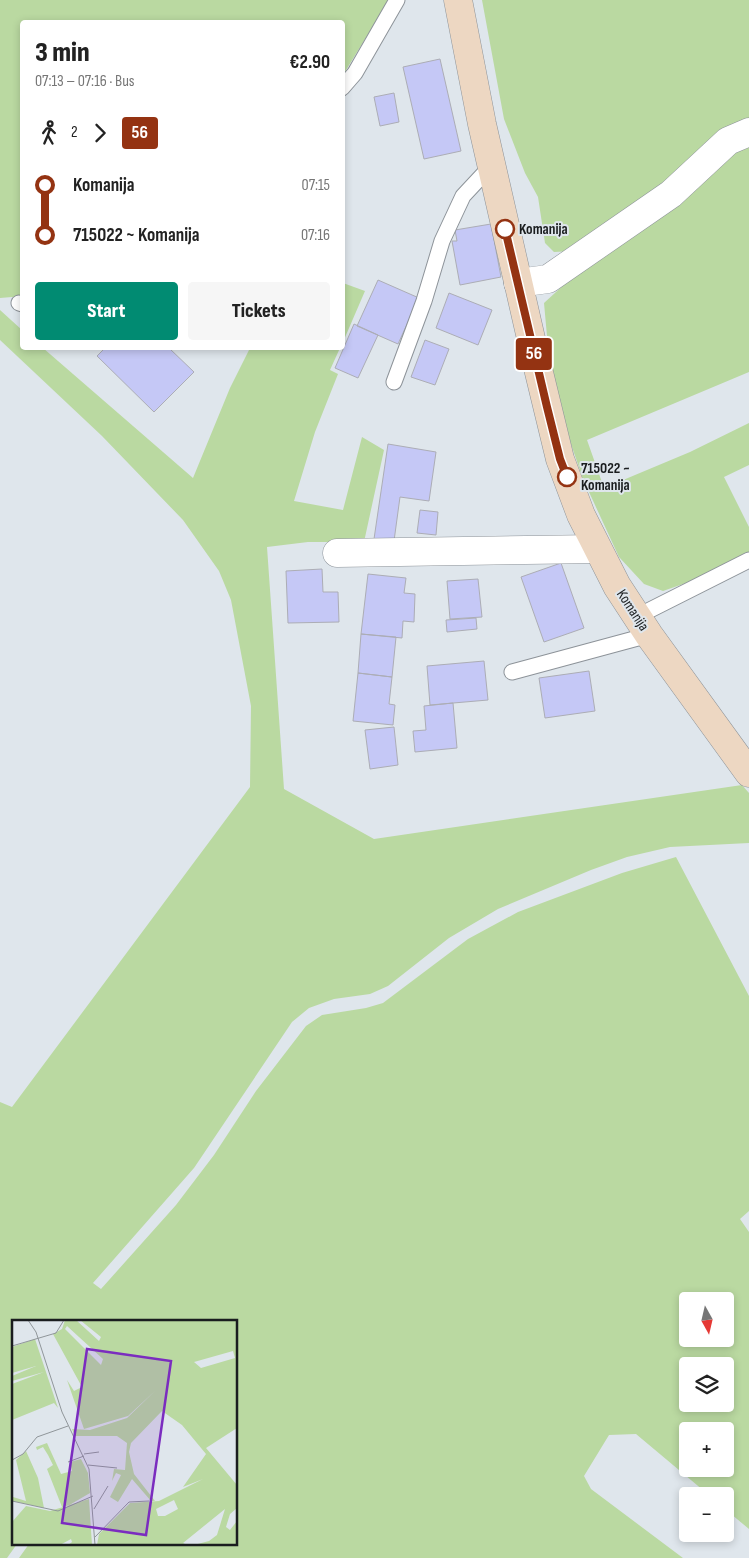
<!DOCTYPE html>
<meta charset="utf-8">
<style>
body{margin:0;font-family:"Sofia Sans Condensed",sans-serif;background:#f6f6f6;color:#222;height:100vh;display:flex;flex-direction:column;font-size:19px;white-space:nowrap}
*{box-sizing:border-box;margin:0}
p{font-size:16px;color:#767676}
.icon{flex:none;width:28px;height:28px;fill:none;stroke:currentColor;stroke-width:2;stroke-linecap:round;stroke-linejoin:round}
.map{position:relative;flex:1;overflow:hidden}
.sheet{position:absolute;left:20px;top:20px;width:325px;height:330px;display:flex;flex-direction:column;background:#fff;border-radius:5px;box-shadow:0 2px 8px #0003}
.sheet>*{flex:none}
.badge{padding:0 10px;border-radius:4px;font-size:18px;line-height:32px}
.needle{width:32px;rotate:172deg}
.controls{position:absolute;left:679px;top:1292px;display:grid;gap:10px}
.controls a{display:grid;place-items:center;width:55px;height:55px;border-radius:5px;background:#fff;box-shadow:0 2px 8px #0003;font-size:25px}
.map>.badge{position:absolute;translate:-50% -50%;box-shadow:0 0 0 2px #fff}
.legs{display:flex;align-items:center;gap:8px;height:55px;padding:0 15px;font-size:16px}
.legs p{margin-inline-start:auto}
.summary{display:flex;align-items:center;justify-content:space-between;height:85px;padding:0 15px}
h1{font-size:28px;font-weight:800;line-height:38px}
.button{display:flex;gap:10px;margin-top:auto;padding:10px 15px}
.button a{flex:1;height:58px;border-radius:5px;background:#018b72;color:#fff;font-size:20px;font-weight:800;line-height:58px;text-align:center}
.button a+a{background:#f6f6f6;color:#222}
ul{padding:0 15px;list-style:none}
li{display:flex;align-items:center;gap:18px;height:50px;font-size:19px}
li i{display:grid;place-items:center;width:8px;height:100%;margin:0 6px;background:currentColor}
li i::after{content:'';width:12px;height:12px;margin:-6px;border:4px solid;border-radius:50%;background:#fff}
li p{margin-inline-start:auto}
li:first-child i{background:linear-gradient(#0000 50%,currentColor 0)}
li:last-child i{background:linear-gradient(currentColor 50%,#0000 0)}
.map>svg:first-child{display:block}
.green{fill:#bad9a1;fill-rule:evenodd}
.building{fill:#c5c8f6;stroke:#acadb5}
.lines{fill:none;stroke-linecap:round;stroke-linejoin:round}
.lane-casing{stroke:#8d9399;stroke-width:17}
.street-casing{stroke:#8d9399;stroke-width:29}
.secondary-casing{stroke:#8d9399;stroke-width:29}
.lane{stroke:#fff;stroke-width:15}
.street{stroke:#fff;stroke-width:28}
.secondary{stroke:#edd7c2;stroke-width:28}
.line-1-casing{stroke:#fff;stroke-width:11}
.line-1{stroke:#943312;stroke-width:8}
.stop-1-dot{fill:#fff;stroke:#943312;stroke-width:2.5}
.labels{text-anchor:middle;stroke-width:4;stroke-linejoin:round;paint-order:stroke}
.stop-label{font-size:15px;font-weight:bold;fill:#1a1d1f;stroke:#dfe6ec;text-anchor:start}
.street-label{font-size:15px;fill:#1a1d1f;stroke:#dfe6ec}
.inset-road{fill:none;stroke:#90969a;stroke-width:1}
.view{fill:#7b2cbf;fill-opacity:0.15;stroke:#7b2cbf;stroke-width:2.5}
.inset-edge{fill:none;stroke:#1a1d1f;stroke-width:2.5}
</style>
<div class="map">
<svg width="749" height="1558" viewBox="0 0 749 1558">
<rect width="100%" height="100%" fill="#dfe6ec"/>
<path class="green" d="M 0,0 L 389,0 L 343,75 L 342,22 L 22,22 L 22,299 L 12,297 L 0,298 Z
M 482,0 L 749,0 L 749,124 L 574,251 L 554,252 L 545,243 L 538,197 L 525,173 L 504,119 Z
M 749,140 L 749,372 L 587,440 L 604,488 L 690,452 L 749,423 L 749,465 L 724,477 L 749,527 L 749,552 L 686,583 L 663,591 L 644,584 L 619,557 L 583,479 L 562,418 L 548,347 L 544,303 L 580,270 Z
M 343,283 L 365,291 L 343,342 Z
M 0,310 L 22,330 L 22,348 L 43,348 L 193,478 L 230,388 L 250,348 L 340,348 L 330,370 L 338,374 L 315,432 L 294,501 L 343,510 L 362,437 L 384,450 L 364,542 L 308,542 L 267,547 L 284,789 L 374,839 L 742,785 L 749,793 L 749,843 L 670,847 L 627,857 L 591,870 L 498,909 L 449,938 L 388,986 L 370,994 L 334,999 L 309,1008 L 292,1022 L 194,1168 L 93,1283 L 101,1289 L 176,1205 L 214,1155 L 256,1091 L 306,1026 L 322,1015 L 366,1008 L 383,1003 L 468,939 L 518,912 L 622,873 L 676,857 L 749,996 L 749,1211 L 740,1219 L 749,1232 L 749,1529 L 725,1509 L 725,1496 L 710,1496 L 636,1434 L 609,1435 L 584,1476 L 591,1489 L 683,1558 L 19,1558 L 29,1544 L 236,1544 L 236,1322 L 14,1322 L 14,1544 L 17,1544 L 7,1558 L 0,1558 L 0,1102 L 12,1107 L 250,787 L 251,706 L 231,600 L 219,571 L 183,520 L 102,436 L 0,340 ZM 688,1301 L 725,1301 L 725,1339 L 688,1339 ZM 688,1366 L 725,1366 L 725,1404 L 688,1404 ZM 688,1431 L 725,1431 L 725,1469 L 688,1469 Z"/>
<path class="building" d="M 440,59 L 461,151 L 424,159 L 403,67 Z
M 394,93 L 399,122 L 380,126 L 374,97 Z
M 491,224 L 501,277 L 460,285 L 452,241 L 457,241 L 455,230 Z
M 378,280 L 419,298 L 398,344 L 357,326 Z
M 449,293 L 492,310 L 478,345 L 436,328 Z
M 354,324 L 378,335 L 358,378 L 335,368 Z
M 425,340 L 449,349 L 435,385 L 411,377 Z
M 105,348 L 169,348 L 194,372 L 154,412 L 97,356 Z
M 388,444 L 436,452 L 429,501 L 400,497 L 394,541 L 374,539 Z
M 420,510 L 438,512 L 436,535 L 417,533 Z
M 561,563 L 584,628 L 544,642 L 521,577 Z
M 322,569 L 323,592 L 338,592 L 339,622 L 288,623 L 286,571 Z
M 368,574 L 406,578 L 404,593 L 415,594 L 414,622 L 403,621 L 402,638 L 361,634 Z
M 478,579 L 482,617 L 450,619 L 447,581 Z
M 476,618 L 477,629 L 447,632 L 446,620 Z
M 361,634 L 396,637 L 392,677 L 358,673 Z
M 484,661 L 488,700 L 430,705 L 427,666 Z
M 589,671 L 595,711 L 545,718 L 539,678 Z
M 358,673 L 392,677 L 389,704 L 395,705 L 393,725 L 353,721 Z
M 453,703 L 457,748 L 415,752 L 413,731 L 426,730 L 424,706 Z
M 394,727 L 398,765 L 370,769 L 365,730 Z"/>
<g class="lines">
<defs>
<path id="lane" d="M 342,88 L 355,73 L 397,0
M 19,303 L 22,304
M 394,382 L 424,301 L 442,241 L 463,196 L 491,166
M 638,616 L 749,560
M 512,672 L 649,635"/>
<path id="street" d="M 518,283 L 548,279 L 671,194 L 728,141 L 749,132
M 337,553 L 597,549"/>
<path id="secondary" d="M 458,0 L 482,124 L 535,356 L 560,459 L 581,515 L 617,586 L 649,635 L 749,773"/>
</defs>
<use href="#lane" class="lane-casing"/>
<use href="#street" class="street-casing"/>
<use href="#secondary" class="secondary-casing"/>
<use href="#lane" class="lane"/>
<use href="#street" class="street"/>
<use href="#secondary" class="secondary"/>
</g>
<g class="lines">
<defs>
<path id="line-1" d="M 505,229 L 547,407 L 560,459 L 567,477"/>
</defs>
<use href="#line-1" class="line-1-casing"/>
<use href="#line-1" class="line-1"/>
</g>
<g class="stop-1-dot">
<circle cx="505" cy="229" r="9"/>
<circle cx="567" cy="477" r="9"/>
</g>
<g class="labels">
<g class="stop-label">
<text x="519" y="234">Komanija</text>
<text x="581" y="473">715022 ~<tspan x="581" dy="17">Komanija</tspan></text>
</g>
<g class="street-label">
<text transform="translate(633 610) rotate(57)" y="5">Komanija</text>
</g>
</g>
<g transform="translate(12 1320)">
<rect width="225" height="225" fill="#dfe6ec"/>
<path d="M 53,0 L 64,0 L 87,21 L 89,17 L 68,0 L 225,0 L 225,108 L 194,128 L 225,165 L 225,188 L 218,194 L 214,207 L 218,210 L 225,201 L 225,225 L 182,225 L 197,221 L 205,215 L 213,189 L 171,223 L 175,225 L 85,225 L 87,214 L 118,183 L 147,181 L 191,159 L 171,167 L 194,134 L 170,105 L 150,91 L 119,123 L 117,132 L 122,154 L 143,181 L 139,181 L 120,159 L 106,182 L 98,177 L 109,155 L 104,153 L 100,161 L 102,149 L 113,150 L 115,123 L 105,116 L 63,116 L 60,109 L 78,110 L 115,98 L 144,70 L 116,96 L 72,109 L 55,60 L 62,71 L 70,67 L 41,14 L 50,9 ZM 55,6 L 91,39 L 89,45 L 53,9 ZM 221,31 L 223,38 L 189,48 L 182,42 ZM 162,180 L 166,189 L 153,196 L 146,196 L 144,189 ZM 23,19 L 46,88 L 42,83 L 0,100 L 0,64 L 32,52 L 0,61 L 0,56 L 24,46 L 0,53 L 0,27 ZM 35,123 L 49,154 L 60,151 L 58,142 L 69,139 L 76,153 L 78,173 L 54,187 L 50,187 L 35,149 L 41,145 L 36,135 L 31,127 L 25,130 L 24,127 ZM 14,131 L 26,158 L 32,188 L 1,181 L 1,177 L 14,181 L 4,140 ZM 77,179 L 80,225 L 56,225 L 60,222 L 59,219 L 48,225 L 0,225 L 0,202 L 14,186 L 38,191 Z" fill="#bad9a1" fill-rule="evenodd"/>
<path class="inset-road" d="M 16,0 L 24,12 L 50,92 L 77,149 L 83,225M 0,26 L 44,13 L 52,0M 72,134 L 87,132M 0,140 L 11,134 L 25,117 L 56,106M 56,142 L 72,136M 76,145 L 105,148M 0,181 L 46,191 L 81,176M 82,189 L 96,166M 83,217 L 117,182 L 137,181"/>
<path class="view" d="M 75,29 L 159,41 L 134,215 L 50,203 Z"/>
<rect width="225" height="225" class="inset-edge"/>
</g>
</svg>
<div class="controls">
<a><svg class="needle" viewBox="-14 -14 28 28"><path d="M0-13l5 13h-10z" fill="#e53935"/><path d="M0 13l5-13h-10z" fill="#767676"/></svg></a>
<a><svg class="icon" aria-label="layers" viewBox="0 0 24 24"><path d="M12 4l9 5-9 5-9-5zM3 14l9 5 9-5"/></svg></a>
<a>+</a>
<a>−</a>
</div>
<b class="badge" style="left:534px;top:354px;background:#943312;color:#fff">56</b>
<section class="sheet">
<div class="summary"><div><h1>3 min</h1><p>07:13 – 07:16 · Bus</p></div><b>€2.90</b></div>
<div class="legs"><svg class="icon" aria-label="walk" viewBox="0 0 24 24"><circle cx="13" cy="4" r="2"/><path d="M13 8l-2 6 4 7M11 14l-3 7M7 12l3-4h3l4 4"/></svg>2<svg class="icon" aria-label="forward" viewBox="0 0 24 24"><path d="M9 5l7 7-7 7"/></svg><b class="badge" style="background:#943312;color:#fff">56</b></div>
<ul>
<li><i style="color:#943312"></i><b>Komanija</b><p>07:15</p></li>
<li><i style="color:#943312"></i><b>715022 ~ Komanija</b><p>07:16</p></li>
</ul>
<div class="button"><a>Start</a><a>Tickets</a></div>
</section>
</div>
